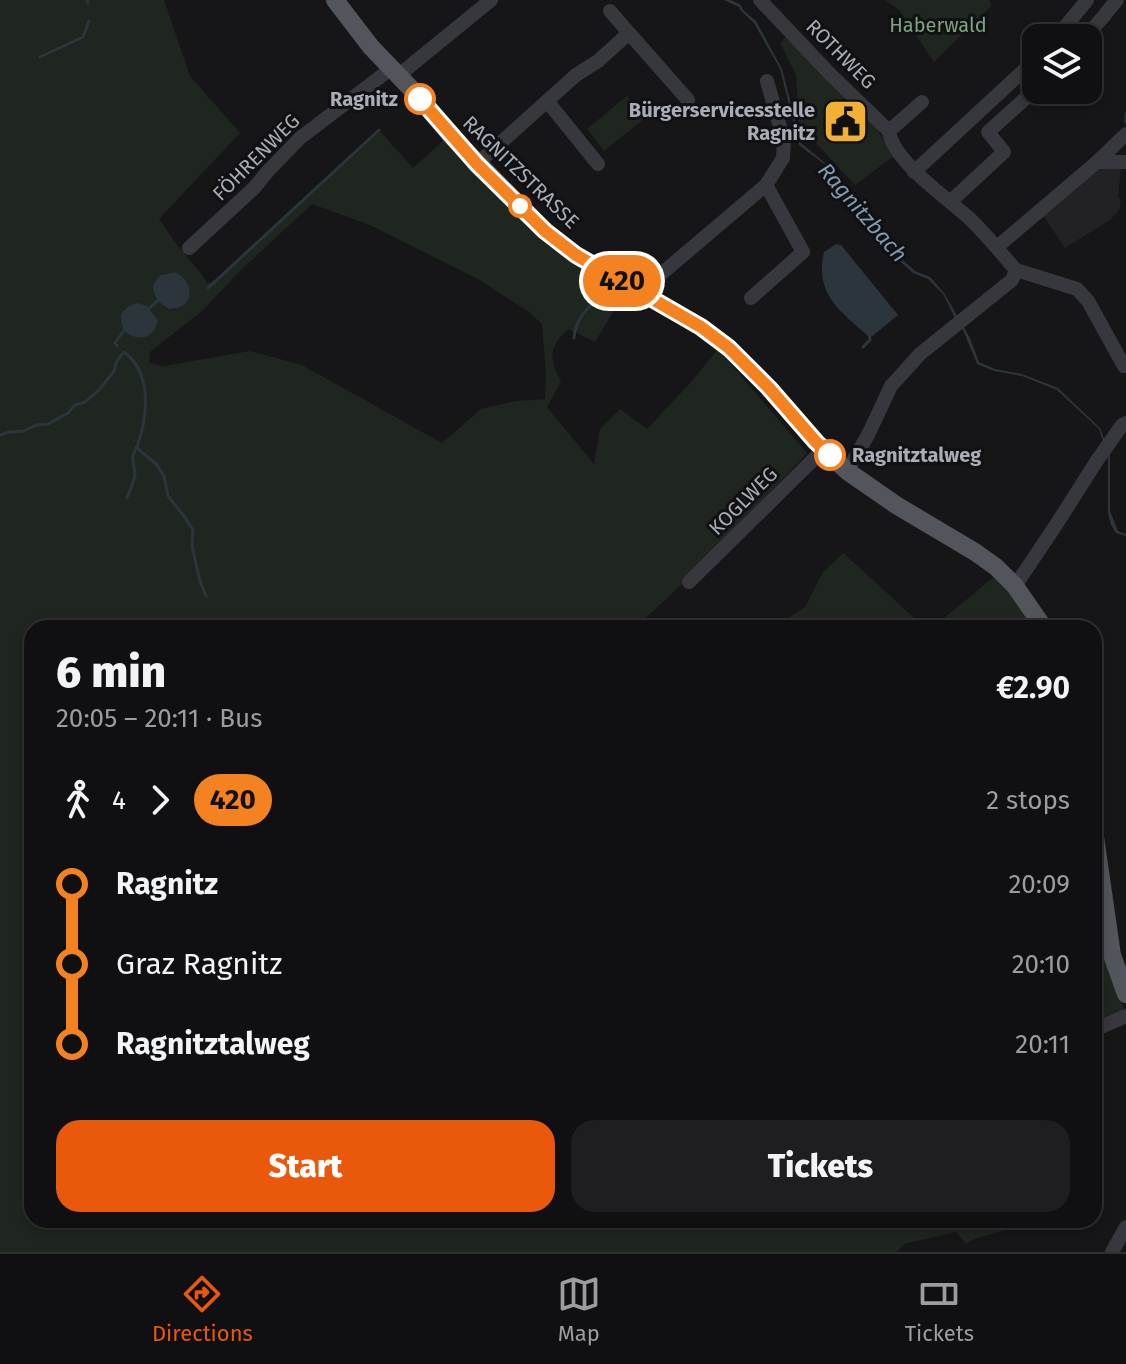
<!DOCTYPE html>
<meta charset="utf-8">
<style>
body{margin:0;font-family:"Fira Sans",sans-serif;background:#1e1e20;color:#f1f3f6;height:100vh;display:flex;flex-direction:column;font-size:30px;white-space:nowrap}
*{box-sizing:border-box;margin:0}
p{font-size:26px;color:#9c9d9f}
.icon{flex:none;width:44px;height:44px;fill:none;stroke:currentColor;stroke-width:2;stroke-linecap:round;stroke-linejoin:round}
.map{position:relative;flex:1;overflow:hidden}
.drawer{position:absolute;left:24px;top:620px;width:1078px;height:608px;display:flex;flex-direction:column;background:#101012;border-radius:24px;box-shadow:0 4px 12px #0003,0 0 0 2px #303032}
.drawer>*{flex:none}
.badge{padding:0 16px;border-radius:26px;font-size:28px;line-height:52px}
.tools{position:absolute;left:1022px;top:24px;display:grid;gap:16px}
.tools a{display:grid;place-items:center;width:80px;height:80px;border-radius:16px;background:#101012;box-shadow:0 4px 12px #0003,0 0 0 2px #303032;font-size:40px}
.map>.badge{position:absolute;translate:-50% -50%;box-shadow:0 0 0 4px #fff}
.legs{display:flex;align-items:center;gap:12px;height:88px;padding:0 32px;font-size:26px}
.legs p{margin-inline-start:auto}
.overview{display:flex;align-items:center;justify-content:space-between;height:136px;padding:0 32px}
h1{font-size:44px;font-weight:800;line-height:60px}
.action{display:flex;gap:16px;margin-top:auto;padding:16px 32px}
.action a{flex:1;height:92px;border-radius:24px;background:#ea580c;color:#fff;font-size:32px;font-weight:800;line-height:92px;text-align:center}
.action a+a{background:#1e1e20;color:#f1f3f6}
ul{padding:0 32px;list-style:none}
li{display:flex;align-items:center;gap:28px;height:80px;font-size:30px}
li i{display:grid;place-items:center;width:12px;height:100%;margin:0 10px;background:currentColor}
li i::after{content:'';width:20px;height:20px;margin:-10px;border:6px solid;border-radius:50%;background:#101012}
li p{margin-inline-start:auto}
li:first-child i{background:linear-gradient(#0000 50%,currentColor 0)}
li:last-child i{background:linear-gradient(currentColor 50%,#0000 0)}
.dock{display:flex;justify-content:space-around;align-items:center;height:112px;border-top:2px solid #303032;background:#101012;font-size:22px;color:#9c9d9f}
.dock a{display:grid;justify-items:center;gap:4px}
.dock .on{color:#ea580c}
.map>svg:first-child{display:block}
.built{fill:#222225}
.green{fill:#1e261f;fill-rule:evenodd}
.water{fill:#2c353c}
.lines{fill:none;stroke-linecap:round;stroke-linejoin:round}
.stream{stroke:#2c353c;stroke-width:3}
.minor{stroke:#37383d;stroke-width:14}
.major{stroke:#53555c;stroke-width:18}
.line-1-casing{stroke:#fff;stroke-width:18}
.line-1{stroke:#f58220;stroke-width:12}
.stop-1-dot{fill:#fff;stroke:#f58220;stroke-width:4}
.labels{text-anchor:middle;stroke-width:6;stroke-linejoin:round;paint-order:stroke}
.park-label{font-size:20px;fill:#7fa381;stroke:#111113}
.street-label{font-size:20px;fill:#a8adb8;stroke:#111113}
.stop-label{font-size:20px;font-weight:bold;fill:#a8adb8;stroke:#111113;text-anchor:end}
.poi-label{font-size:20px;font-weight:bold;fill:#a8adb8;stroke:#111113;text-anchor:end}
.water-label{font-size:22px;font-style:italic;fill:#7f9bb3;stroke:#111113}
</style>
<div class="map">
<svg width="1126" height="1252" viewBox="0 0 1126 1252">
<rect width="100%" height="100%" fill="#161618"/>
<path class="built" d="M 1098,167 L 1121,167 L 1118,198 L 1121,199 L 1119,210 L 1110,220 L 1065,248 L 1042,214 Z"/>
<path class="green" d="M 0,0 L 164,0 L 190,76 L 240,133 L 159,219 L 177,245 L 200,272 L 207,283 L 213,283 L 379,130 L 413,168 L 445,139 L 625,292 L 595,342 L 568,329 C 548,349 549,357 561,382 L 547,407 L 594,464 L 600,429 L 620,409 L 647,429 L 691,382 L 718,349 L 807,453 L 681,585 L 635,628 L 32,628 L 32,1220 L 1034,1220 L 1035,1221 L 974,1239 L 966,1244 L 956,1232 L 904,1244 L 897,1252 L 0,1252 ZM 312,204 L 370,225 L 478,279 L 529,312 L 542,324 L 546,374 L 545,399 L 516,401 L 481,409 L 442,443 L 302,365 L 250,351 L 164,366 L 149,363 L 150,352 L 202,311 L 241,270 ZM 176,272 L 175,310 L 169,309 L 163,306 L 160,275 Z
M 885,0 L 989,0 L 992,5 L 934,62 L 899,10 Z
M 786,37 L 876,126 L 883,140 L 895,155 L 855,185 L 799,125 L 796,75 L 780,43 Z
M 627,96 L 645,118 L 604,151 L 587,129 Z
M 843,553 L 850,559 L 925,628 L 773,628 L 805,607 L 823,572 Z
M 995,576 L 1026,606 L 1037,628 L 932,628 Z
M 1094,876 L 1101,945 L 1125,1012 L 1094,1026 Z"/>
<path class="water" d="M 724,0 L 731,0 L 741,5 L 743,10 L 756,21 L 782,69 L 801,143 L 825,163 L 896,254 L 915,271 L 930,277 L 944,293 L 970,338 L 979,362 L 995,369 L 1022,374 L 1058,388 L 1100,428 L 1110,454 L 1110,511 L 1118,531 L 1126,534 L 1126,536 L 1116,533 L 1111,525 L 1108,513 L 1108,456 L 1099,429 L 1057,390 L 1022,376 L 994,371 L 977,364 L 963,330 L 958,324 L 943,294 L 928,279 L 913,273 L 894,256 L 824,164 L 799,145 L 780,69 L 754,23 L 741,11 L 739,7 Z
M 836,244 L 841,245 L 898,315 L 870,338 C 842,312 814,296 824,252 Z
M 176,272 C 196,284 194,309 169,309 C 160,304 153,296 153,285 L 160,275 Z
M 137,303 L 147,306 L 158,321 L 154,331 L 146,337 C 128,339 120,331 121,314 L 129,306 Z"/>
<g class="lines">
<path class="stream" d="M 87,0 L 88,3
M 40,57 L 83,37 L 89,21
M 1126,122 L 1126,114
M 208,288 L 379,130
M 146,311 L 161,298
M 574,338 C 575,317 592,304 606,291 L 627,302 L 636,299
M 117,346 L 115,343 L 125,329
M 863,347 L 870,340 L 869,334
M 124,352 C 152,373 148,414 138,444 C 137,448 134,451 133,456 C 132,461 135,468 135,474 C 134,482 130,490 127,498
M 0,435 L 9,432 L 24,431 L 36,425 L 48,424 L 68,413 L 75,405 L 85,402 L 99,390 L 114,371 L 116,363 L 122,354
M 136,447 L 157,465 L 164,476 L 168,496 L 184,516 L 193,530 L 192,546 L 200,581 L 206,596"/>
<path class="minor" d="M 760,0 L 830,74 L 889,131 C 892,160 947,198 969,218 C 986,234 1000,252 1016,270
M 610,11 L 629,33
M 1106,13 L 1117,0
M 1056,38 L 1087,0
M 1084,38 L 1105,15
M 399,75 L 491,0
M 547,101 L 598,164
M 889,131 L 922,102
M 1097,162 L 1126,162
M 477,164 L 576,75 L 598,61 L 629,33 L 688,100
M 914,172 L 1036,59
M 766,185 L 783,158 L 784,141 L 767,81
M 950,202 L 1004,152 L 988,132 L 1036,89
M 997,247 L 1097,162 L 1126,134
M 189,248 L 254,188 L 268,171 L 300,138 L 384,74 L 390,67
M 1016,270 L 1077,289 L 1088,301 L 1124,366 L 1126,366
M 641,291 L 766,185 L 803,252 L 751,298
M 847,471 L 868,435 L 891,386 L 920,354 L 1012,280 L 1016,270
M 689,582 L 824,449
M 1015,586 L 1054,528 L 1098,459 L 1122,425 L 1126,423
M 1094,1030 L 1126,1016
M 1112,1252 L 1126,1227"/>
<path class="major" d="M 335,0 L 371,47 L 420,98 L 453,138 L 545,231 L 576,255 L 701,327 L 729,348 L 769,388 L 816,442 L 847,471 L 896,505 L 975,552 L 996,567 L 1015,586 L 1044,628
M 1094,830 L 1112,955 L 1126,994"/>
</g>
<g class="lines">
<defs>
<path id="line-1" d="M 420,99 L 477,164 L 545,231 L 576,255 L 701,327 L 729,348 L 769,388 L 816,442 L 830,455"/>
</defs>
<use href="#line-1" class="line-1-casing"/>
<use href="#line-1" class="line-1"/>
</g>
<defs>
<symbol id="civic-square" viewBox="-11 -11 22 22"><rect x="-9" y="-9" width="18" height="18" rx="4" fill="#f2b134" stroke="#111113"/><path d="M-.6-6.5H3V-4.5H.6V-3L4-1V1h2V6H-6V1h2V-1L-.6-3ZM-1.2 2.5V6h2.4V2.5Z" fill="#111"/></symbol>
</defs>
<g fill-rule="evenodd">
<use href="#civic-square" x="820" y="96" width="51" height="51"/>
</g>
<g class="stop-1-dot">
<circle cx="420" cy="99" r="14"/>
<circle cx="520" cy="206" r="10"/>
<circle cx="830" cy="455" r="14"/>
</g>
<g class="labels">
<g class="park-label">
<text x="938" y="32">Haberwald</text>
</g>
<g class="street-label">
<text transform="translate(841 54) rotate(45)" y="7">ROTHWEG</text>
<text transform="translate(256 157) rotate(-45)" y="7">FÖHRENWEG</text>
<text transform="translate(521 172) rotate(44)" y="7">RAGNITZSTRASSE</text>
<text transform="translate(743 501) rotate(-45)" y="7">KOGLWEG</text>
</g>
<g class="stop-label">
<text x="398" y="106">Ragnitz</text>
<text x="852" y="462" text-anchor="start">Ragnitztalweg</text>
</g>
<g class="poi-label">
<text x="815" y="117">Bürgerservicesstelle<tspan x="815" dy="23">Ragnitz</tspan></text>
</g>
<g class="water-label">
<text transform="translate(863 212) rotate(49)" y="8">Ragnitzbach</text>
</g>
</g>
</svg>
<div class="tools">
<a><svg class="icon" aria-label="layers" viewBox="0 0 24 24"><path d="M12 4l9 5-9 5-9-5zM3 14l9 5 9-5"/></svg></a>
</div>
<b class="badge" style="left:622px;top:281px;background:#f58220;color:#111">420</b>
<section class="drawer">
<div class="overview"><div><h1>6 min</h1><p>20:05 – 20:11 · Bus</p></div><b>€2.90</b></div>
<div class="legs"><svg class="icon" aria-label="walk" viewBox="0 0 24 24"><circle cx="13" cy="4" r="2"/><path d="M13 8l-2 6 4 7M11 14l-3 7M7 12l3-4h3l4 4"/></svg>4<svg class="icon" aria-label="forward" viewBox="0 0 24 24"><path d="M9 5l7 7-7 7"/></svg><b class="badge" style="background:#f58220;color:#111">420</b><p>2 stops</p></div>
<ul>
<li><i style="color:#f58220"></i><b>Ragnitz</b><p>20:09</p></li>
<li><i style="color:#f58220"></i><span>Graz Ragnitz</span><p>20:10</p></li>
<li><i style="color:#f58220"></i><b>Ragnitztalweg</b><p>20:11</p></li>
</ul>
<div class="action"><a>Start</a><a>Tickets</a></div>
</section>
</div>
<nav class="dock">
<a class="on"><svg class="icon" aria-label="directions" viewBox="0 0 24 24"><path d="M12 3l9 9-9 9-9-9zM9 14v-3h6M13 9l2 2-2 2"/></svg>Directions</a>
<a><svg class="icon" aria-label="map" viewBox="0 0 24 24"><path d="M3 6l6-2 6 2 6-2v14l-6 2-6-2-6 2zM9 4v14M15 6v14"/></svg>Map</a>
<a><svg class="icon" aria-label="tickets" viewBox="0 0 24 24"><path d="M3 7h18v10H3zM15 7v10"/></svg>Tickets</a>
</nav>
